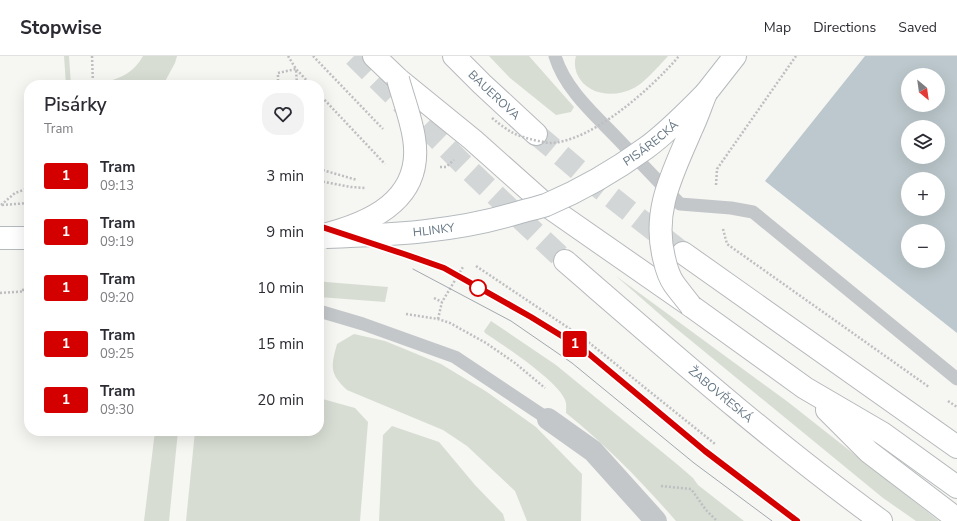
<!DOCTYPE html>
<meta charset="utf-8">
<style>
body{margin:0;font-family:"Nunito Sans",sans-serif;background:#f2f2f3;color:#2b2b33;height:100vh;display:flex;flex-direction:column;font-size:15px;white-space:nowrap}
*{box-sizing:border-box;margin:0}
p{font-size:13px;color:#7c7c81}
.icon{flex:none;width:22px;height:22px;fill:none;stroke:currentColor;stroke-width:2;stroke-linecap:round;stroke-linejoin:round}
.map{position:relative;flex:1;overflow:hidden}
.sheet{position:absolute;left:24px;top:24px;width:300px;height:356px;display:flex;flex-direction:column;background:#fff;border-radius:16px;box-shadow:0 4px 16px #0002}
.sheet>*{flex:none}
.badge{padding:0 8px;border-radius:3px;font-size:14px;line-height:26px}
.needle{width:26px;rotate:151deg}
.buttons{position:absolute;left:901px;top:12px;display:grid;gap:8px}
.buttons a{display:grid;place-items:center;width:44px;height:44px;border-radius:50%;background:#fff;box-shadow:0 4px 16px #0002;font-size:20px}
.map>.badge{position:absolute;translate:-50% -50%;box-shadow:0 0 0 2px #fff}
.round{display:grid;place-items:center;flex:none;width:42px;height:42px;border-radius:16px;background:#f2f2f3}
.head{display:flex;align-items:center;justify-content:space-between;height:68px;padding:0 20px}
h1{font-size:19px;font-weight:600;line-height:30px}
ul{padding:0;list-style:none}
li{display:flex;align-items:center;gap:12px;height:56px;padding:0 20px}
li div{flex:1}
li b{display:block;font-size:15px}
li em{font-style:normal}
li .badge{min-width:44px;font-weight:700;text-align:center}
header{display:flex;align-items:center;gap:24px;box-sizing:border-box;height:56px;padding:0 20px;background:#fff;border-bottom:1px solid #e1e1e2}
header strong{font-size:19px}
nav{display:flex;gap:22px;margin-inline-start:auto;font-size:14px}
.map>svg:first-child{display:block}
.green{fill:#d7ddd3}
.water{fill:#bcc8cd;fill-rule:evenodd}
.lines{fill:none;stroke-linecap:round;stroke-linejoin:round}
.highway-tunnel{stroke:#d2d6d6;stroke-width:22;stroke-dasharray:22 11;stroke-linecap:butt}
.secondary-casing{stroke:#b3b9bd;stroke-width:24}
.highway-casing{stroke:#b6b9bc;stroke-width:24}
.path{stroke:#bdbfc1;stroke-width:2.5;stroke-dasharray:2 2;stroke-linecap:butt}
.lane{stroke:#c3c7ca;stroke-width:13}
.street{stroke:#c3c7ca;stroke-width:22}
.secondary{stroke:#fff;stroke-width:22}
.highway{stroke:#fff;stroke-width:22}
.tram{stroke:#a1a8ae;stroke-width:1}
.secondary-bridge-casing{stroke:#b3b9bd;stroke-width:24;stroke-linecap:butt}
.highway-bridge-casing{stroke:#b6b9bc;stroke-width:24;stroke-linecap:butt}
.path-bridge{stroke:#bdbfc1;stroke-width:2.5;stroke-dasharray:2 2;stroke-linecap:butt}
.secondary-bridge{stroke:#fff;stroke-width:22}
.highway-bridge{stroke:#fff;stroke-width:22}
.line-casing{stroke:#fff;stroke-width:9}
.line{stroke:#d40000;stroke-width:6}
.stop-dot{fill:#fff;stroke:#d40000;stroke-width:2}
.labels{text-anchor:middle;stroke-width:4;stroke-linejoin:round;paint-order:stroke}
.street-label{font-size:12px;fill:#647684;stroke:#fff}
</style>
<header>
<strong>Stopwise</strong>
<nav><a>Map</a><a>Directions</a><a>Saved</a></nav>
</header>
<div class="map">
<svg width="957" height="465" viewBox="0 0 957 465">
<rect width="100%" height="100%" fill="#f6f6f2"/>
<path class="green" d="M 64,0 L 69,0 L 71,29 L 66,29 Z
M 143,0 L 177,0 L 175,7 L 163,29 L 106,29 L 106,26 C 122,22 135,15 143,0 Z
M 489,0 L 529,0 L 574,51 L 571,56 L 556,59 L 510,22 Z
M 576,0 L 668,0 C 661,8 643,28 634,32 C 615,42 587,40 577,18 C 575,12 574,6 576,0 Z
M 616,220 L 788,346 L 939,465 L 916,465 L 883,442 L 672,269 Z
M 319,224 L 326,226 L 388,231 L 385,246 L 319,241 Z
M 491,265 L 556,309 L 678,409 L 693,422 L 698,429 L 744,465 L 676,465 C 642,426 606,389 566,357 C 566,352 567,349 565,344 C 558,325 503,289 485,277 L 484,275 Z
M 354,278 L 385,285 L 441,308 L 487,336 L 536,371 L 582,418 L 581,465 L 527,465 L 515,435 L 467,390 L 443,374 L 347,334 C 329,317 331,311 337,288 Z
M 319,342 L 355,352 L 368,366 L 360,465 L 186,465 L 195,375 L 319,375 Z
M 392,370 L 439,386 L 475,429 L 503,458 L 505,465 L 379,465 L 383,379 Z
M 155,375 L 178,375 L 169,465 L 144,465 Z"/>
<path class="water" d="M 865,0 L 957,0 L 957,277 L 765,125 ZM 908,19 L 938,19 L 938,49 L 908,49 ZM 908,71 L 938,71 L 938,101 L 908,101 ZM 908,123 L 938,123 L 938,153 L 908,153 ZM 908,175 L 938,175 L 938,205 L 908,205 Z"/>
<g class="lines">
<path class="highway-tunnel" d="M 354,0 L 467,112 L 565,205
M 536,78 L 601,133 L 683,197"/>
<defs>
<path id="secondary" d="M 706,37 L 735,0
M 0,182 L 29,182"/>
<g id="highway">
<path d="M 374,0 L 398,23 L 473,84 L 546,149 L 691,250 L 805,332 L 882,377 L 957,431"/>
<path id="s1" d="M 454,0 L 482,28 L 536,78"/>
<path d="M 683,197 L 957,391"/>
<path id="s2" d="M 565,205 C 668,294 771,385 881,465"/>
<path d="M 827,354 L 869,396 L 957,463"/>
</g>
</defs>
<use href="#secondary" class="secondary-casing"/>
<use href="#highway" class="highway-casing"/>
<path class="path" d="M 92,0 L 93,29
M 288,0 L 296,13 L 311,29
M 313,0 L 383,73
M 278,29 L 278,17 L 296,13 L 297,29
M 319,38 L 385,108
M 440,111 L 446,111 L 454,104
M 319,113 L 357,124
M 716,129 L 717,113 L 796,0
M 1,149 L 15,137 L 29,132
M 2,149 L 29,147
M 723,173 L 727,188 L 929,331
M 476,210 L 582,281 L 715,388
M 22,234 L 29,233
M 0,237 L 29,235
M 434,242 L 442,246
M 406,258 L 438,263 L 450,267 L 486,287 L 515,307 L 545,332
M 438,263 L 442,246 L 463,211
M 948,345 L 957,351
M 661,430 L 691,433 L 706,454 L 717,465"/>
<path class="lane" d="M 555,0 C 565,33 594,58 617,82 C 638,104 659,126 680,148 L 731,152 L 753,156 L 957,323
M 319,255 L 363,268 L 455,301 L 548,363"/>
<path class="street" d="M 548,363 L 593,395 L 656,465"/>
<use href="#secondary" class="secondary"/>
<use href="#highway" class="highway"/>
<path class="tram" d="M 443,212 L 531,261 L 583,293 L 705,395 L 797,465
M 413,213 L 511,265 L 572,307 L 694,407 L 772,465"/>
<defs>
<g id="secondary-bridge">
<path id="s3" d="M 326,181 C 391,179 455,176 517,157 C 527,154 537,152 546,149 C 579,135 617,113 646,92 C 668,76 687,56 706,37"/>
</g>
<path id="highway-bridge" d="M 319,180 C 370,168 424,144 414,82 C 411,62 403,42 398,23
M 691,250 C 685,242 679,235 674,228 C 669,221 666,211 664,202 C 652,154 673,117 691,74 C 697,62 701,49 706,37"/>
</defs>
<use href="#secondary-bridge" class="secondary-bridge-casing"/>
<use href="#highway-bridge" class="highway-bridge-casing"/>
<path class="path-bridge" d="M 492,62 C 509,76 516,80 538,85 C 542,85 546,87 550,87 C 592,86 653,31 679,0
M 319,125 L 351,131 L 366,132"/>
<use href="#secondary-bridge" class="secondary-bridge"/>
<use href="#highway-bridge" class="highway-bridge"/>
</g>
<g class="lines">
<defs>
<path id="line" d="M 319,170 L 404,198 L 444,212 L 531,261 L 583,293 L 705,395 L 797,465"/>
</defs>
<use href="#line" class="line-casing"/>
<use href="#line" class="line"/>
</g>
<circle class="stop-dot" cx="478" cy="232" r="8"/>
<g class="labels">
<g class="street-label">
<text dy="4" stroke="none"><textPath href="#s1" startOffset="56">BAUEROVA</textPath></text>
<text dy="4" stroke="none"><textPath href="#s3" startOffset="345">PISÁRECKÁ</textPath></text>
<text dy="4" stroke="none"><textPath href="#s3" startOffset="108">HLINKY</textPath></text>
<text dy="4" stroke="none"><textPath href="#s2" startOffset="205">ŽABOVŘESKÁ</textPath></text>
</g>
</g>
</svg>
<div class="buttons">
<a><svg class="needle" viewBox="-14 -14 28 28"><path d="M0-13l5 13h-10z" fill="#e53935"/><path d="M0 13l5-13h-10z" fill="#7c7c81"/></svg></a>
<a><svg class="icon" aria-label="layers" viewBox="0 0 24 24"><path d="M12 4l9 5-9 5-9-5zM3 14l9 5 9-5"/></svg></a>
<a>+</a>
<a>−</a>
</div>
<b class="badge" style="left:575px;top:288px;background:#d40000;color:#fff">1</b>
<section class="sheet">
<div class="head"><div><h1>Pisárky</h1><p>Tram</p></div><a class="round"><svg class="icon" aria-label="heart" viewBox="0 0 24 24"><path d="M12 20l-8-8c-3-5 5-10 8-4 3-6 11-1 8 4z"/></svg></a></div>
<ul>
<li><span class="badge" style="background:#d40000;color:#fff">1</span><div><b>Tram</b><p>09:13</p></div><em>3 min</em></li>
<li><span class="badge" style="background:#d40000;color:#fff">1</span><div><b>Tram</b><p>09:19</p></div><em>9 min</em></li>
<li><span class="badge" style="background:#d40000;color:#fff">1</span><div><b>Tram</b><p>09:20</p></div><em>10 min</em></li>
<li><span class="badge" style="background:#d40000;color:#fff">1</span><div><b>Tram</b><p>09:25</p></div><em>15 min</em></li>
<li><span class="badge" style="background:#d40000;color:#fff">1</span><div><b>Tram</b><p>09:30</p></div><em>20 min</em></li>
</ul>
</section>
</div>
